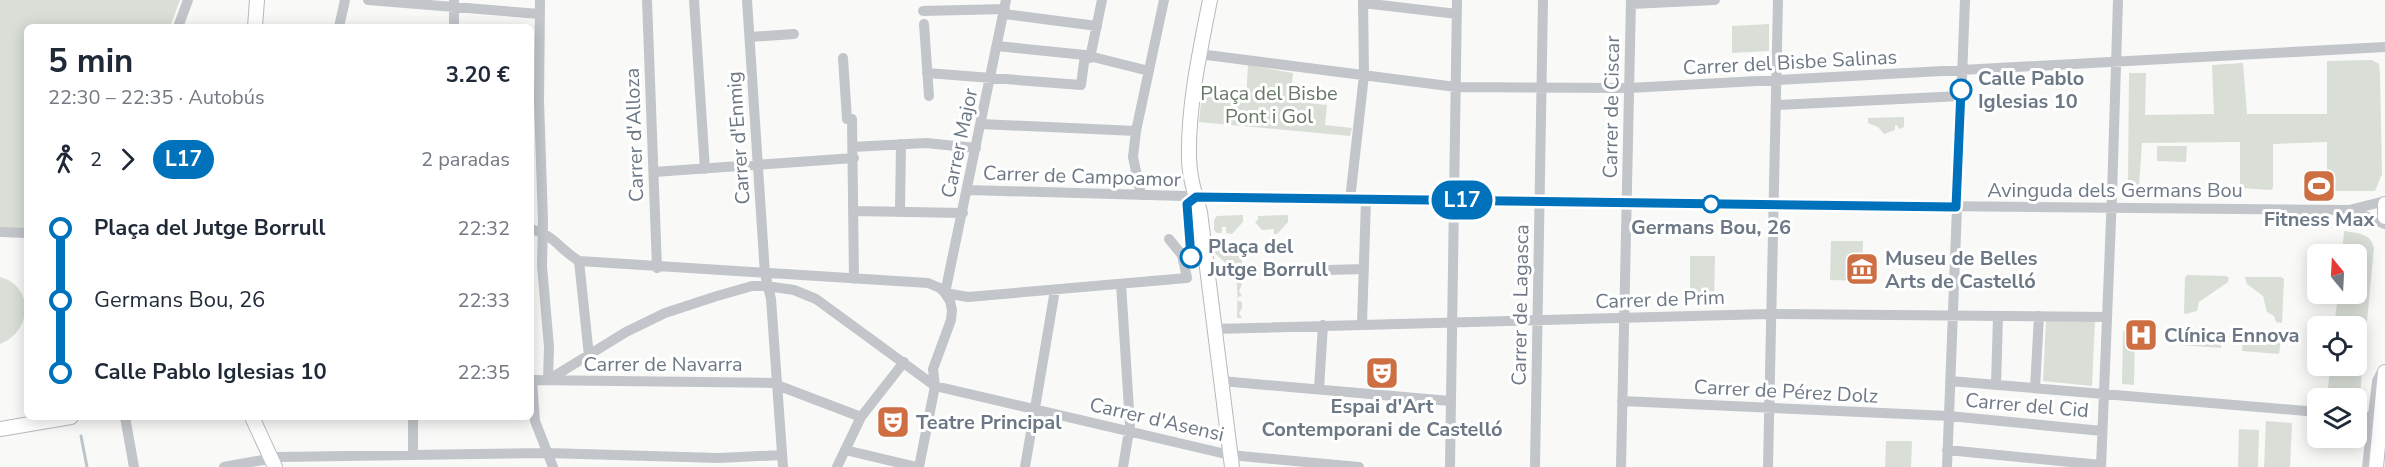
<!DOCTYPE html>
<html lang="es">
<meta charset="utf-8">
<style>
body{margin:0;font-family:"Nunito Sans",sans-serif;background:#f6f6f7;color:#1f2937;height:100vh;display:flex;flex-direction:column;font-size:22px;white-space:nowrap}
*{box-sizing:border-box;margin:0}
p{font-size:20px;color:#747a83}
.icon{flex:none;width:33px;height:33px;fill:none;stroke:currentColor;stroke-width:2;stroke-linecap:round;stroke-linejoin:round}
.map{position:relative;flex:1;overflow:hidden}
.sheet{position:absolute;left:24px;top:24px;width:510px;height:396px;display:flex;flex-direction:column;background:#fff;border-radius:9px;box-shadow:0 3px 15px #0003}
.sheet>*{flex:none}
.badge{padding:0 12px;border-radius:20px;font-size:21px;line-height:39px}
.needle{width:39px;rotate:342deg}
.tools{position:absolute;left:2307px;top:244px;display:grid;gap:12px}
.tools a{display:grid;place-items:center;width:60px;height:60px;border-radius:9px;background:#fff;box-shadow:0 3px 15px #0003;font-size:30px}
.map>.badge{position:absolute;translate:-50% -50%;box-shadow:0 0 0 3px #fff}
.legs{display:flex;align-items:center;gap:9px;height:66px;padding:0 24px;font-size:20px}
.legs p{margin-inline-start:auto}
.overview{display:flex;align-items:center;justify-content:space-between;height:102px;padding:0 24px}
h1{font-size:33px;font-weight:700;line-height:45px}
ul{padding:0 24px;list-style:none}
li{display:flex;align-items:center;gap:21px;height:72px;font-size:22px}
li i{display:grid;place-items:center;width:9px;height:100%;margin:0 8px;background:currentColor}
li i::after{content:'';width:15px;height:15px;margin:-8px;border:4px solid;border-radius:50%;background:#fff}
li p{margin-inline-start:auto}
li:first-child i{background:linear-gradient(#0000 50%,currentColor 0)}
li:last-child i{background:linear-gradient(currentColor 50%,#0000 0)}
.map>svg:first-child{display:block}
.green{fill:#d9ded7}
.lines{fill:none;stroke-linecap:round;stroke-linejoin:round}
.stream{stroke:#bbc4c8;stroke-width:3}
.major-casing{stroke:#b6b9bd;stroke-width:16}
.minor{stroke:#c2c5c9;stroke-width:10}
.major{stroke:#fff;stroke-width:14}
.line-1-casing{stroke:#fff;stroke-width:14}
.line-1{stroke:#0072bc;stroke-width:9}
.stop-1-dot{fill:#fff;stroke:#0072bc;stroke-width:3}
.labels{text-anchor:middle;stroke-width:6;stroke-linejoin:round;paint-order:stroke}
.street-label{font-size:20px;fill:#6c7885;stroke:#fff}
.stop-label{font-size:20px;font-weight:bold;fill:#6c7885;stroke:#fff;text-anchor:start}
.park-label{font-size:20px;fill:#687866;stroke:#fff}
.poi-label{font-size:20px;font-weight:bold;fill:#6c7885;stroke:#fff;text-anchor:start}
</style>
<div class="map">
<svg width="2385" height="467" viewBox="0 0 2385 467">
<rect width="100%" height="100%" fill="#f9f9f8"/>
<path class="green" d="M 0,0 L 180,0 L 170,27 L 27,27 L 27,230 L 0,229 Z
M 1769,24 L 1769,51 L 1732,53 L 1732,26 Z
M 2372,60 L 2379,64 L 2380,74 L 2382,174 L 2375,191 L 2327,191 L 2327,142 L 2273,144 L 2273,188 L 2271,190 L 2240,188 L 2240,142 L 2142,143 L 2139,187 L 2128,186 L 2129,73 L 2146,73 L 2145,115 L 2214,114 L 2212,65 L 2243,63 L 2247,114 L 2327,114 L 2327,61 Z
M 1248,65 L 1293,73 L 1291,95 L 1300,96 L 1299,102 L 1327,105 L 1325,125 L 1352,128 L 1350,136 L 1199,122 L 1202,93 L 1246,101 Z
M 1904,117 L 1904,127 L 1899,129 L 1897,125 L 1895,126 L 1895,130 L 1884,134 L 1878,127 L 1868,123 L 1868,118 Z
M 2157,146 L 2187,146 L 2186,162 L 2157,161 Z
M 1243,215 L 1243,222 L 1232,234 L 1226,233 L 1226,227 L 1222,227 L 1222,233 L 1217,233 L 1214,230 L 1214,220 L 1217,216 Z
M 1288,215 L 1288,222 L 1277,234 L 1274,234 L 1274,229 L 1262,230 L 1255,222 L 1258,220 L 1258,216 Z
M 2344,231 C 2357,233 2371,233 2374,248 L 2359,404 L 2357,404 L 2356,399 L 2327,399 L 2330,366 L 2356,366 L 2356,327 L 2334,327 L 2338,294 L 2356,294 L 2356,255 L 2342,255 Z
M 1831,241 L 1863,241 L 1862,281 L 1830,280 Z
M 1225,244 L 1232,246 L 1242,256 L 1242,274 L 1239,279 L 1242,284 L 1239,291 L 1242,296 L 1238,297 L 1238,301 L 1242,302 L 1242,308 L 1239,313 L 1242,318 L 1237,318 C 1238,274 1240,274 1206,246 Z
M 1690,256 L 1715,256 L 1714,302 L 1690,301 Z
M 2187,275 L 2226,276 L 2229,278 L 2228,282 L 2199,302 L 2197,311 L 2186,314 L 2184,313 L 2185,278 Z
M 0,277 C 35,286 32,332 0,344 Z
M 2245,277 L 2281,277 L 2284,279 L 2282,323 L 2276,322 L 2274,316 L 2267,312 L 2263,296 L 2247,284 Z
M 2046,321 L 2095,321 L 2092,386 L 2043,381 Z
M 2123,331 L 2135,331 L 2134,385 L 2122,384 Z
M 2183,331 L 2222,335 L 2221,348 L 2181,345 Z
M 2243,336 L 2281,340 L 2279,354 L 2242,351 Z
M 2266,421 L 2292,423 L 2290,467 L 2264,467 Z
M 2239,429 L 2259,430 L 2258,467 L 2238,467 Z
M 1886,441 L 1912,441 L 1911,467 L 1885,467 Z"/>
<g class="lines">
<path class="stream" d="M 81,436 L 87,467"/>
<defs>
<path id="major" d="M 1210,0 C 1200,51 1188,105 1189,157 C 1189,176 1195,194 1200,212 L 1232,467
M 255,27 L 257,0
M 2385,204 L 2385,217
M 252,417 L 275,467
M 0,429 L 71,417
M 2376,467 L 2385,372"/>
</defs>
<use href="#major" class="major-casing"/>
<path class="minor" d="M 368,0 L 540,14
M 540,0 L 539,101 L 543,222 L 542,266 L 549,347 L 548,380
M 647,0 L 657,268
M 694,0 L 705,169
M 747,0 L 765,274 L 771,299 L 783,467
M 1363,3 L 1457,14
M 1631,4 L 1715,0
M 923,11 L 1005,9
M 1004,14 L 1097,26
M 924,24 L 929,96
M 178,27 L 188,0
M 339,27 L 345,0
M 454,27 L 454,0
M 750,37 L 794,34
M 997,46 L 1085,55 L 1149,71
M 1199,54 L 1456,87 L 1629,88 L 2385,47
M 843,58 L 847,119 L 852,119 L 854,279
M 1090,58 L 1102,0
M 927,73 L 1081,85 L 1085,55
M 1777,105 L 1961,96
M 981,124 L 1136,131
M 853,147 L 926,143 L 976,148
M 654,172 L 854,158
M 967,190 L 1330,200 L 2349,210 L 2385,201
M 1141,195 L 1133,157 L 1136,131 L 1164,0
M 1350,200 L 1364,75 L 1363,0
M 900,210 L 901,144
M 854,211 L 963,213
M 2352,211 L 2385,224
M 531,229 C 556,236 559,249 579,261 L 928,283 L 940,288 L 945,293 L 950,301 L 952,310 L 951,320 L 933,369 L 935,386 L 919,467
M 0,232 L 27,233
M 579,261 L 589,356
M 1292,271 L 1364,269
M 1121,284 L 1130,425 L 1123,467
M 945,293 L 1006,0
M 945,293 L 968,297 L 1187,278 L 1182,255 L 1169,239
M 1362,324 L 1366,200
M 1214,329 L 1767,314 L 2107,317
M 531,380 L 777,383
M 532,380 L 535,421 L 553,467
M 548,380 L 626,332 L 665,313 L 717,296 L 752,286 L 766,286 L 794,290 L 816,299 L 935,386 L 1230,455 L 1359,467
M 1221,381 L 1450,401
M 1950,381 L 2318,412
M 777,385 L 861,417
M 1996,385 L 1998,316
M 2035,388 L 2039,316
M 1319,389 L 1323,325
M 1622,401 L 1949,416 L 2102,431
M 2356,416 L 2372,417
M 125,417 L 134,467
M 413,417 L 413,455
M 845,450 L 917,467
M 1947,450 L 2101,465
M 224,467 L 279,457 L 547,453 L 719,458 L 782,455
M 837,467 L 861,417 L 904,362
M 1025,467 L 1055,290
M 1450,467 L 1457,0
M 1535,467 L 1543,0
M 1621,467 L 1631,0
M 1768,467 L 1778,0
M 1947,467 L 1965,0
M 2101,467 L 2112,195 L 2118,0
M 2367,467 L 2377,381 L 2383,370"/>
<use href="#major" class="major"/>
</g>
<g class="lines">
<defs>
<path id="line-1" d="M 1191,257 L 1187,204 L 1196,197 L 1956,207 L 1961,90"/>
</defs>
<use href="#line-1" class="line-1-casing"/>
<use href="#line-1" class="line-1"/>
</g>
<defs>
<symbol id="stadium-square" viewBox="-11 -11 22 22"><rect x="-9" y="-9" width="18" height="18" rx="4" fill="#ce6e43" stroke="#fff"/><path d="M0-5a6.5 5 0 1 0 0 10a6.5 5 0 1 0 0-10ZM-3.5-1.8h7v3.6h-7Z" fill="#fff"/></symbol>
<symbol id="museum-square" viewBox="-11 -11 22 22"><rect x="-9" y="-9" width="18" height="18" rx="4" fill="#ce6e43" stroke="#fff"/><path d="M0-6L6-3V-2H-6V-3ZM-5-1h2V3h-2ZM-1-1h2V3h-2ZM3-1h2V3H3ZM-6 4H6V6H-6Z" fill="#fff"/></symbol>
<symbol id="hospital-square" viewBox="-11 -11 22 22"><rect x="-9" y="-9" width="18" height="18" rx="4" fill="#ce6e43" stroke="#fff"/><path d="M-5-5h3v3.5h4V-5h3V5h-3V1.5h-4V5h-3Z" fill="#fff"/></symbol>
<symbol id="theatre-square" viewBox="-11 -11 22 22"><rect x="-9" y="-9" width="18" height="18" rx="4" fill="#ce6e43" stroke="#fff"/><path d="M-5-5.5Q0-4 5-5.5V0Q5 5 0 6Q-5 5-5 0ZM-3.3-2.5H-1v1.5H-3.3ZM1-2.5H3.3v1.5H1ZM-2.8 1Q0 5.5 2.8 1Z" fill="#fff"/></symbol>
</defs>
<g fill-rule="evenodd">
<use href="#stadium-square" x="2300" y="167" width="38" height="38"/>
<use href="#museum-square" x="1843" y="250" width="38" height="38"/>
<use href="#hospital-square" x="2122" y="316" width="38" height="38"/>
<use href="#theatre-square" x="1363" y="354" width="38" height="38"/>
<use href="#theatre-square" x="874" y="403" width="38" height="38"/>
</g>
<g class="stop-1-dot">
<circle cx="1961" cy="90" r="10"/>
<circle cx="1711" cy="204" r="8"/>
<circle cx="1191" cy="257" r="10"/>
</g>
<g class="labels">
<g class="street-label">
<text transform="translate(1790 62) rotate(-3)" y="7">Carrer del Bisbe Salinas</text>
<text transform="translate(1611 107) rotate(-89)" y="7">Carrer de Ciscar</text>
<text transform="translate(634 135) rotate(-92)" y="7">Carrer d'Alloza</text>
<text transform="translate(738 138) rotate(-94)" y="7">Carrer d'Enmig</text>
<text transform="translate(959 143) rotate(-78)" y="7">Carrer Major</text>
<text transform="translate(1082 176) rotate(2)" y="7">Carrer de Campoamor</text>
<text x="2115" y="197">Avinguda dels Germans Bou</text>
<text transform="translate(1660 299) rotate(-2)" y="7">Carrer de Prim</text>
<text transform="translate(1520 305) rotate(-89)" y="7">Carrer de Lagasca</text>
<text x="663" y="371">Carrer de Navarra</text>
<text transform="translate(1786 391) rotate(3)" y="7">Carrer de Pérez Dolz</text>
<text transform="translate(2027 405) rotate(5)" y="7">Carrer del Cid</text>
<text transform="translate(1157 419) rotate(13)" y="7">Carrer d'Asensi</text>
</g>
<g class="stop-label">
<text x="1978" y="85">Calle Pablo<tspan x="1978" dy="23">Iglesias 10</tspan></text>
<text x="1711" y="234" text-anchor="middle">Germans Bou, 26</text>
<text x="1208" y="253">Plaça del<tspan x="1208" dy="23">Jutge Borrull</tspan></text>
</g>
<g class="park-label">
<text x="1269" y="100">Plaça del Bisbe<tspan x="1269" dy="23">Pont i Gol</tspan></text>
</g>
<g class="poi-label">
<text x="2319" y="226" text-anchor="middle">Fitness Max</text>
<text x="1885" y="265">Museu de Belles<tspan x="1885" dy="23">Arts de Castelló</tspan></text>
<text x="2164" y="342">Clínica Ennova</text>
<text x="1382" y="413" text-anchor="middle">Espai d'Art<tspan x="1382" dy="23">Contemporani de Castelló</tspan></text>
<text x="916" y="429">Teatre Principal</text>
</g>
</g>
</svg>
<div class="tools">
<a><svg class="needle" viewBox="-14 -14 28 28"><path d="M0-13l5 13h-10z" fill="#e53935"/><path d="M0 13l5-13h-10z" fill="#747a83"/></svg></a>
<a><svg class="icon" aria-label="locate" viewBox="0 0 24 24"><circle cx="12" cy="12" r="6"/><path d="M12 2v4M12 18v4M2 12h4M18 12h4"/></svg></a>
<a><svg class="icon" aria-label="layers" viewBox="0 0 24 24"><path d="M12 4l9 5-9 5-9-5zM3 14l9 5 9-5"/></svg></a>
</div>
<b class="badge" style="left:1462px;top:200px;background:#0072bc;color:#fff">L17</b>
<section class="sheet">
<div class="overview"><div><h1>5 min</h1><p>22:30 – 22:35 · Autobús</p></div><b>3.20 €</b></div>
<div class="legs"><svg class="icon" aria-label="walk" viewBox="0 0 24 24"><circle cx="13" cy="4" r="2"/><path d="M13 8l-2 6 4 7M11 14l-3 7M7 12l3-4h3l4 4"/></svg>2<svg class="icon" aria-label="forward" viewBox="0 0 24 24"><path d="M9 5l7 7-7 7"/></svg><b class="badge" style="background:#0072bc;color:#fff">L17</b><p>2 paradas</p></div>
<ul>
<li><i style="color:#0072bc"></i><b>Plaça del Jutge Borrull</b><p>22:32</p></li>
<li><i style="color:#0072bc"></i><span>Germans Bou, 26</span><p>22:33</p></li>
<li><i style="color:#0072bc"></i><b>Calle Pablo Iglesias 10</b><p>22:35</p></li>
</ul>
</section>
</div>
